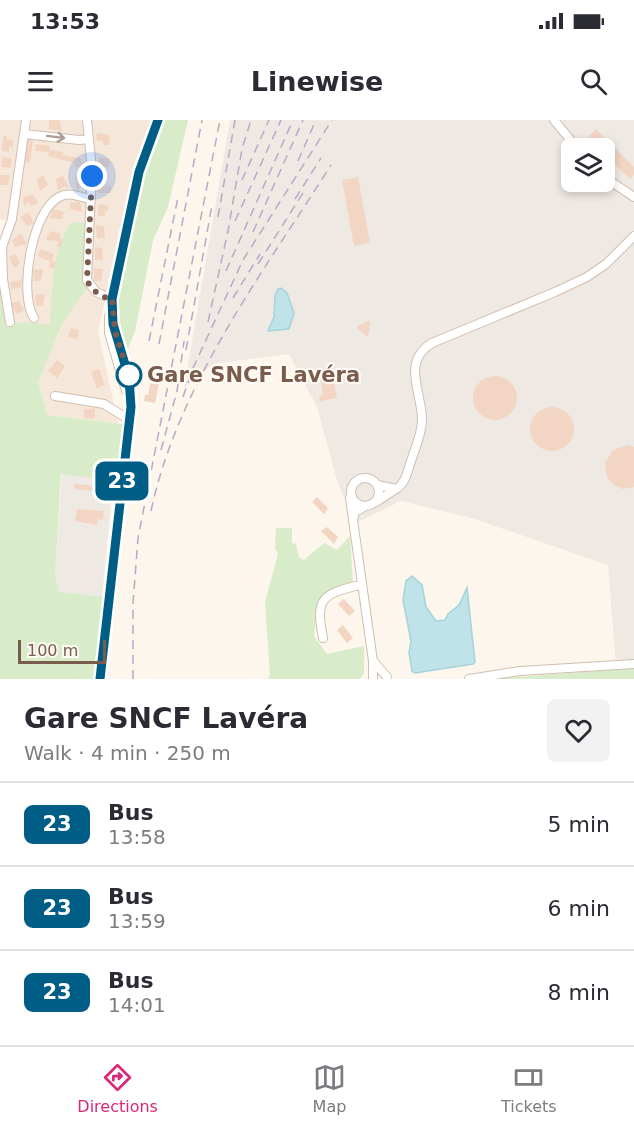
<!DOCTYPE html>
<meta charset="utf-8">
<style>
body{margin:0;font-family:"DejaVu Sans",sans-serif;background:#f2f2f3;color:#2b2b33;height:100vh;display:flex;flex-direction:column;font-size:22px;white-space:nowrap}
*{box-sizing:border-box;margin:0}
p{font-size:20px;color:#7c7c81}
.icon{flex:none;width:33px;height:33px;fill:none;stroke:currentColor;stroke-width:2;stroke-linecap:round;stroke-linejoin:round}
.map{position:relative;height:559px;overflow:hidden}
.details{display:flex;flex-direction:column;background:#fff;flex:1}
.details>*{flex:none}
.badge{padding:0 12px;border-radius:9px;font-size:21px;line-height:39px}
.controls{position:absolute;left:561px;top:18px;display:grid;gap:12px}
.controls a{display:grid;place-items:center;width:54px;height:54px;border-radius:9px;background:#fff;box-shadow:0 3px 9px #0003;font-size:30px}
.scale{position:absolute;left:18px;bottom:15px;width:88px;box-sizing:border-box;padding-left:6px;border:3px solid #7a5c4d;border-top:0;font-size:16px;line-height:21px;white-space:nowrap;color:#7a5c4d;-webkit-text-stroke:4px #fffaf3;paint-order:stroke}
.you{position:absolute;width:30px;height:30px;margin:-15px;border:4px solid #fff;border-radius:50%;background:#1a73e8;box-shadow:0 0 0 9px #1a73e833}
.map>.badge{position:absolute;translate:-50% -50%;box-shadow:0 0 0 3px #fff}
.round{display:grid;place-items:center;flex:none;width:63px;height:63px;border-radius:9px;background:#f2f2f3}
.summary{display:flex;align-items:center;justify-content:space-between;height:102px;padding:0 24px}
h1{font-size:28px;font-weight:800;line-height:45px}
ul{padding:0;list-style:none}
li{display:flex;align-items:center;gap:18px;height:84px;padding:0 24px;border-top:2px solid #e1e1e2}
li div{flex:1}
li b{display:block;font-size:22px}
li em{font-style:normal}
li .badge{min-width:66px;font-weight:700;text-align:center}
.status{display:flex;justify-content:space-between;align-items:center;height:42px;padding:0 30px;background:#fff;direction:ltr}
.status svg{height:16px;fill:currentColor}
header{display:flex;justify-content:space-between;align-items:center;height:78px;padding:0 24px;background:#fff;font-size:27px;font-weight:800}
.dock{display:flex;justify-content:space-around;align-items:center;height:84px;border-top:2px solid #e1e1e2;background:#fff;font-size:16px;color:#7c7c81}
.dock a{display:grid;justify-items:center;gap:3px}
.dock .active{color:#db2777}
.map>svg:first-child{display:block}
.residential{fill:#f5e8da}
.industrial{fill:#efe9e4;fill-rule:evenodd}
.green{fill:#d8ecc9}
.water{fill:#bfe3e8;stroke:#a5d3da;stroke-width:1.5}
.building{fill:#f3d5c3}
.lines{fill:none;stroke-linecap:round;stroke-linejoin:round}
.minor-casing{stroke:#d1beb0;stroke-width:10}
.minor{stroke:#fff;stroke-width:8}
.rail{stroke:#b9a8c9;stroke-width:1.5;stroke-dasharray:9 6;stroke-linecap:butt}
.oneway{stroke:#af9d94}
.line-casing{stroke:#fff;stroke-width:14}
.line{stroke:#005d86;stroke-width:9}
.walk{stroke:#7a5c4d;stroke-width:6;stroke-dasharray:0 10.8}
.stop-dot{fill:#fff;stroke:#005d86;stroke-width:3}
.labels{text-anchor:middle;stroke-width:4.5;stroke-linejoin:round;paint-order:stroke}
.stop-label{font-size:21px;font-weight:bold;fill:#7a5c4d;stroke:#fffaf3;text-anchor:start}
</style>
<div class="status"><b>13:53</b><svg viewBox="0 0 49 12"><path d="M0 12V9h3v3zM5 12V6h3v6zM10 12V3h3v9zM15 12V0h3v12zM26 1h20v11H26zM47 4h2v5h-2z"/></svg></div>
<header><svg class="icon" aria-label="menu" viewBox="0 0 24 24"><path d="M4 6h16M4 12h16M4 18h16"/></svg>Linewise<svg class="icon" aria-label="search" viewBox="0 0 24 24"><circle cx="10" cy="10" r="6"/><path d="M15 15l6 6"/></svg></header>
<div class="map">
<svg width="634" height="559" viewBox="0 0 634 559">
<rect width="100%" height="100%" fill="#fdf6ec"/>
<path class="residential" d="M 0,0 L 152,0 L 136,40 L 98,211 L 118,303 L 47,295 L 37,262 L 62,205 L 6,202 L 0,147 L 9,99 L 0,100 Z"/>
<path class="industrial" d="M 230,0 L 634,0 L 634,559 L 617,559 L 608,445 L 472,398 L 401,381 L 356,403 L 338,364 L 317,287 L 289,234 L 213,244 L 184,268 ZM 572,28 L 604,28 L 604,62 L 572,62 Z
M 62,353 L 113,361 L 102,478 L 59,473 L 55,456 Z"/>
<path class="green" d="M 160,0 L 188,0 L 168,87 L 153,120 L 135,211 L 125,236 L 115,193 L 116,178 L 141,57 Z
M 73,102 L 86,103 L 88,167 L 62,204 L 38,262 L 47,295 L 123,304 L 117,361 L 61,354 L 55,456 L 59,472 L 105,477 L 95,559 L 0,559 L 0,147 L 6,202 L 50,204 C 51,178 53,120 73,102 Z
M 276,408 L 292,408 L 292,423 L 296,424 L 299,437 L 304,440 L 324,423 L 337,430 L 350,416 L 353,464 L 324,476 L 318,483 L 314,516 L 327,534 L 364,526 L 364,553 L 360,559 L 268,559 L 270,555 L 265,482 L 278,434 L 275,428 Z
M 634,548 L 634,559 L 491,559 Z"/>
<path class="water" d="M 281,168 L 287,173 L 294,193 L 289,209 L 268,211 L 274,197 L 275,176 L 278,169 Z
M 412,456 L 422,465 L 426,487 L 436,501 L 445,500 L 448,494 L 459,485 L 467,468 L 475,542 L 473,544 L 415,553 L 412,551 L 409,533 L 411,521 L 403,480 L 406,461 Z"/>
<path class="building" d="M 49,0 L 60,0 L 62,11 L 49,9 Z
M 596,9 L 634,47 L 634,55 L 630,59 L 604,34 L 604,28 L 599,28 L 588,18 Z
M 97,13 L 110,15 L 109,25 L 103,25 L 103,21 L 96,20 Z
M 3,16 L 7,16 L 7,19 L 13,20 L 13,27 L 9,27 L 9,32 L 2,31 Z
M 28,20 L 33,21 L 30,43 L 25,42 Z
M 36,24 L 50,26 L 49,30 L 63,32 L 62,35 L 81,38 L 81,41 L 86,42 L 85,48 L 83,51 L 79,51 L 80,47 L 74,47 L 75,43 L 48,36 L 49,32 L 35,31 Z
M 2,37 L 12,39 L 11,48 L 1,47 Z
M 99,37 L 110,39 L 109,47 L 98,47 Z
M 0,55 L 10,55 L 8,65 L 0,65 Z
M 43,55 L 48,65 L 40,71 L 37,59 Z
M 81,55 L 85,64 L 79,67 L 80,69 L 77,71 L 75,57 Z
M 63,56 L 69,67 L 66,69 L 65,66 L 58,71 L 56,59 Z
M 358,57 L 370,123 L 354,126 L 342,60 Z
M 97,66 L 111,66 L 111,73 L 97,73 Z
M 33,74 L 38,83 L 31,86 L 28,82 L 25,86 L 23,80 L 24,77 Z
M 70,82 L 80,82 L 82,92 L 70,89 Z
M 102,84 L 108,86 L 108,91 L 105,91 L 105,96 L 98,96 L 98,85 Z
M 53,89 L 64,92 L 62,99 L 49,98 Z
M 28,92 L 34,103 L 27,106 L 20,97 Z
M 96,105 L 104,106 L 105,118 L 97,118 Z
M 50,111 L 61,114 L 60,118 L 63,119 L 61,127 L 57,126 L 58,121 L 46,120 Z
M 21,113 L 27,124 L 15,127 L 12,120 Z
M 95,127 L 102,128 L 103,140 L 95,140 Z
M 40,129 L 54,134 L 52,141 L 56,142 L 54,149 L 49,148 L 50,140 L 45,140 L 38,136 Z
M 16,134 L 20,144 L 14,148 L 9,137 Z
M 94,148 L 103,149 L 101,161 L 94,161 Z
M 43,149 L 41,161 L 34,161 L 33,150 Z
M 22,160 L 21,168 L 11,169 L 10,162 Z
M 42,174 L 45,174 L 43,186 L 36,186 L 35,175 Z
M 19,181 L 24,190 L 17,194 L 11,186 L 12,183 Z
M 369,200 L 371,205 L 368,207 L 370,210 L 367,217 L 357,208 L 358,204 L 359,206 Z
M 71,208 L 79,210 L 78,219 L 68,217 Z
M 57,240 L 65,246 L 57,258 L 48,251 Z
M 331,247 L 337,278 L 320,281 L 319,276 L 323,275 L 320,255 L 315,256 L 314,250 Z
M 154,248 L 162,249 L 155,283 L 144,281 L 145,275 L 148,275 Z
M 99,249 L 105,265 L 97,268 L 91,252 Z
M473 278a22 22 0 1 1 44 0a22 22 0 1 1-44 0Z
M530 309a22 22 0 1 1 44 0a22 22 0 1 1-44 0Z
M 95,288 L 95,298 L 85,299 L 83,290 Z
M 628,325 L 634,327 L 634,367 L 623,369 L 614,365 L 607,358 L 605,343 L 613,330 Z
M 74,364 L 96,366 L 95,371 L 74,369 Z
M 317,377 L 328,388 L 324,394 L 312,382 Z
M 77,389 L 104,391 L 103,400 L 98,399 L 97,405 L 75,401 Z
M 327,407 L 338,417 L 334,424 L 321,411 Z
M 344,479 L 355,491 L 349,496 L 338,484 Z
M 343,505 L 353,518 L 347,523 L 337,510 Z"/>
<g class="lines">
<defs>
<path id="minor" d="M 87,0 L 92,50 L 87,160 L 96,172 L 112,179
M 554,0 L 577,28
M 24,14 L 79,20 L 88,19
M 604,57 L 634,77
M 111,184 L 139,52 L 158,0
M 109,196 L 109,213 L 126,271
M 34,198 C 18,173 32,91 59,77 C 70,71 78,77 90,79
M 10,202 L 3,159 L 2,127 L 12,99 L 26,0
M 55,276 L 104,284 L 128,299
M351 372a14 14 0 1 1 28 0a14 14 0 1 1-28 0Z
M 396,369 C 406,363 407,352 411,341 C 415,328 422,314 422,300 C 422,272 401,242 432,223 L 555,172 L 587,157 L 606,144 L 634,116
M 350,378 L 353,400 L 355,392 L 364,387
M 376,382 L 396,369 L 377,365
M 353,400 L 373,541
M 323,518 C 315,478 322,474 360,465
M 373,558 L 373,541 L 387,557
M 100,559 L 131,287 C 130,247 112,219 112,179
M 469,559 L 520,551 L 634,544"/>
</defs>
<use href="#minor" class="minor-casing"/>
<use href="#minor" class="minor"/>
<path class="rail" d="M 298,41 L 316,0
M 242,60 L 269,0
M 295,79 L 321,38
M 218,97 L 235,0
M 235,101 L 281,0
M 253,112 L 303,0
M 258,144 L 303,73
M 226,151 L 293,0
M 233,178 L 260,134
M 208,202 L 228,111 L 242,29 L 251,0
M 149,221 L 178,77
M 159,224 L 202,0
M 186,230 L 212,85
M 183,277 L 193,248 L 243,140 L 332,0
M 161,330 L 177,271 L 184,221
M 151,391 C 178,264 263,153 331,45
M 133,559 L 133,483 L 138,418 L 220,0"/>
</g>
<defs><path id="oneway-shaft" d="M-6 0H5M1.5-3L5.5 0L1.5 3" fill="none" stroke-width="1.6" stroke-linecap="round" stroke-linejoin="round" transform="scale(1.5)"/></defs>
<use class="oneway" href="#oneway-shaft" transform="translate(56 17) rotate(7)"/>
<g class="lines">
<defs>
<path id="line" d="M 100,559 L 131,287 L 129,258 L 113,204 L 112,179 L 139,52 L 158,0"/>
</defs>
<use href="#line" class="line-casing"/>
<use href="#line" class="line"/>
<path class="walk" d="M 92,56 L 87,160 C 91,170 102,178 112,179 L 115,212 L 129,255"/>
</g>
<circle class="stop-dot" cx="129" cy="255" r="12"/>
<g class="labels">
<g class="stop-label">
<text x="147" y="262">Gare SNCF Lavéra</text>
</g>
</g>
</svg>
<div class="controls">
<a><svg class="icon" aria-label="layers" viewBox="0 0 24 24"><path d="M12 4l9 5-9 5-9-5zM3 14l9 5 9-5"/></svg></a>
</div>
<div class="scale">100 m</div>
<div class="you" style="left:92px;top:56px"></div>
<b class="badge" style="left:122px;top:361px;background:#005d86;color:#fff">23</b>
</div>
<section class="details">
<div class="summary"><div><h1>Gare SNCF Lavéra</h1><p>Walk · 4 min · 250 m</p></div><a class="round"><svg class="icon" aria-label="heart" viewBox="0 0 24 24"><path d="M12 20l-8-8c-3-5 5-10 8-4 3-6 11-1 8 4z"/></svg></a></div>
<ul>
<li><span class="badge" style="background:#005d86;color:#fff">23</span><div><b>Bus</b><p>13:58</p></div><em>5 min</em></li>
<li><span class="badge" style="background:#005d86;color:#fff">23</span><div><b>Bus</b><p>13:59</p></div><em>6 min</em></li>
<li><span class="badge" style="background:#005d86;color:#fff">23</span><div><b>Bus</b><p>14:01</p></div><em>8 min</em></li>
</ul>
</section>
<nav class="dock">
<a class="active"><svg class="icon" aria-label="directions" viewBox="0 0 24 24"><path d="M12 3l9 9-9 9-9-9zM9 14v-3h6M13 9l2 2-2 2"/></svg>Directions</a>
<a><svg class="icon" aria-label="map" viewBox="0 0 24 24"><path d="M3 6l6-2 6 2 6-2v14l-6 2-6-2-6 2zM9 4v14M15 6v14"/></svg>Map</a>
<a><svg class="icon" aria-label="tickets" viewBox="0 0 24 24"><path d="M3 7h18v10H3zM15 7v10"/></svg>Tickets</a>
</nav>
